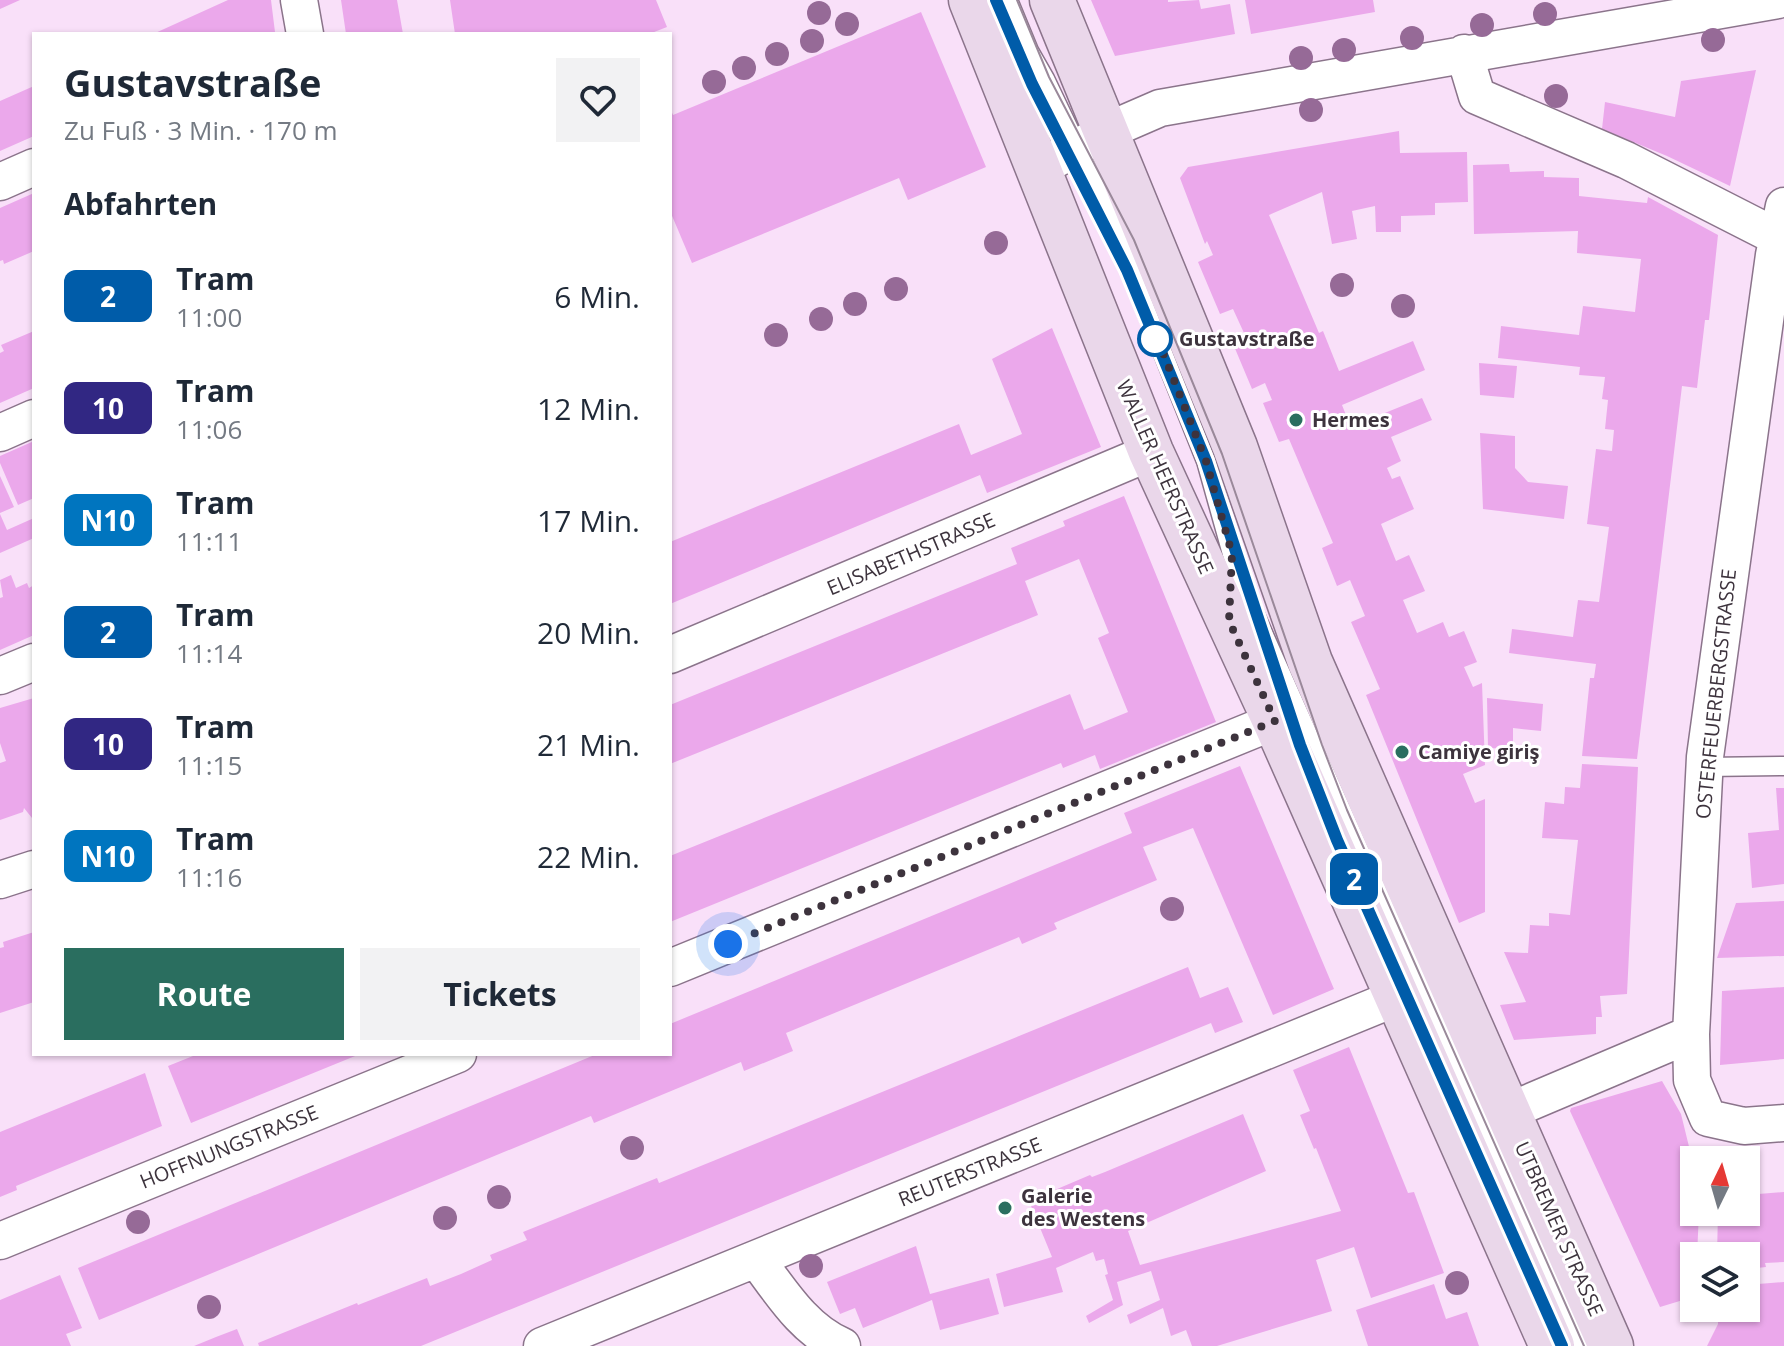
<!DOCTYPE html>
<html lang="de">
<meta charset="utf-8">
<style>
body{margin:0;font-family:"Open Sans",sans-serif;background:#f2f2f3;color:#1f2937;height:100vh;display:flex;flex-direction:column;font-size:30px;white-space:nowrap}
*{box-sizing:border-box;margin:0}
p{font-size:26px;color:#747a83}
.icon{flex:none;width:44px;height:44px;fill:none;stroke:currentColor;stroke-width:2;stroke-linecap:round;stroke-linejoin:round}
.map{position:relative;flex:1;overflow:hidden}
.panel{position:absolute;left:32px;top:32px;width:640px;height:1024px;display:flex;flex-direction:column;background:#fff;border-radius:0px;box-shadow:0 2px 6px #0004}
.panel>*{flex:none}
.badge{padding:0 16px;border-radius:12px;font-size:28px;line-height:52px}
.needle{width:52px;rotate:5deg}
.controls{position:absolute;left:1680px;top:1146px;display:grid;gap:16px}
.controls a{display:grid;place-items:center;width:80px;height:80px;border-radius:0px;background:#fff;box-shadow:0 2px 6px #0004;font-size:40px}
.you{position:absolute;width:40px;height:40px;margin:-20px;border:6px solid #fff;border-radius:50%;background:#1a73e8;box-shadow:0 0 0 12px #1a73e833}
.map>.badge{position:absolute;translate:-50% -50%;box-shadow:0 0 0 4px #fff}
h2{padding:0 32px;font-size:30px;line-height:72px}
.round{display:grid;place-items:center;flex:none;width:84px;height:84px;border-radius:0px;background:#f2f2f3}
.head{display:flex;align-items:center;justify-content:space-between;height:136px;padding:0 32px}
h1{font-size:38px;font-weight:700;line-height:60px}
.action{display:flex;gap:16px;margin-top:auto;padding:16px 32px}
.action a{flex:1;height:92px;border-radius:0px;background:#2a6e5f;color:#fff;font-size:32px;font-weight:700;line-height:92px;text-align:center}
.action a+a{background:#f2f2f3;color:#1f2937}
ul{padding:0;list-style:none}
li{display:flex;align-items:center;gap:24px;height:112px;padding:0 32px}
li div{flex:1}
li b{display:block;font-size:30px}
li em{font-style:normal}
li .badge{min-width:88px;font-weight:700;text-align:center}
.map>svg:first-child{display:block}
.building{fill:#eba8eb}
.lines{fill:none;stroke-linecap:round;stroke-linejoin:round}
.service-casing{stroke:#8b748b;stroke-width:21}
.minor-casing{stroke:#8b748b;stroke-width:39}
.secondary-casing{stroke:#8b748b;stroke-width:47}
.service{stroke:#fff;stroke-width:18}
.minor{stroke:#fff;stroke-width:36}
.secondary{stroke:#ead7ea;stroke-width:44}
.tram{stroke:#9a899a;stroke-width:2}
.tree{fill:#966a97}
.line-casing{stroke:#fff;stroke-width:18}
.line{stroke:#005ca9;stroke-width:12}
.walk{stroke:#3d333d;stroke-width:8;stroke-dasharray:0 14.4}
.stop-dot{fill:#fff;stroke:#005ca9;stroke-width:4}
.poi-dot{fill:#2a6e5f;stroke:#fff;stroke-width:3}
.labels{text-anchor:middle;stroke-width:6;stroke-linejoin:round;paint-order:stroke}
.stop-label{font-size:20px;font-weight:bold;fill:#3d333d;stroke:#fff;text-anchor:start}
.poi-label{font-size:20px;font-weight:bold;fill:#3d333d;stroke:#fff;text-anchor:start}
.street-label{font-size:20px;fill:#3d333d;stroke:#fff}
</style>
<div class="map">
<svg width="1784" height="1346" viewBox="0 0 1784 1346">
<rect width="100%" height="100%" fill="#f9e0f9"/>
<path class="building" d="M 0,0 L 20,0 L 0,9 Z
M 228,0 L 271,0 L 275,32 L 270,34 L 153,34 Z
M 341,0 L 397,0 L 403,34 L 346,34 Z
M 450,0 L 656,0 L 667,27 L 649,34 L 455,34 Z
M 1091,0 L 1168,0 L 1168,2 L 1199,0 L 1201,9 L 1230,4 L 1235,34 L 1115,56 Z
M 1245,0 L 1373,0 L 1375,12 L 1251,34 Z
M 921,12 L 986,167 L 908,200 L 899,178 L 692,263 L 670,211 L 670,108 L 673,115 Z
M 1756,70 L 1730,186 L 1667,156 L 1602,129 L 1605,102 L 1675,117 L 1681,81 Z
M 34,86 L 34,136 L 0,151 L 0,101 Z
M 1399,131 L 1400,153 L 1467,152 L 1468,202 L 1435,203 L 1435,215 L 1401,216 L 1401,232 L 1376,232 L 1375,206 L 1352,211 L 1357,239 L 1332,244 L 1322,192 L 1269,215 L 1319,333 L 1323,331 L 1339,371 L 1413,341 L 1425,370 L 1342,405 L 1346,415 L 1350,413 L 1355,425 L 1422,398 L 1432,420 L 1391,437 L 1401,461 L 1387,468 L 1392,479 L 1400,476 L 1414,509 L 1381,524 L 1396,561 L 1409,555 L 1425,591 L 1403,600 L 1417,633 L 1443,622 L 1449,637 L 1464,631 L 1477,662 L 1464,667 L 1473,687 L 1482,683 L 1485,765 L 1463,774 L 1475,803 L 1485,799 L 1485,912 L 1459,923 L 1366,695 L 1380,689 L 1351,622 L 1365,616 L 1350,580 L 1337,586 L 1322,548 L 1333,543 L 1289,439 L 1279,442 L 1263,403 L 1272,400 L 1265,383 L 1252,389 L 1231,339 L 1244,333 L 1233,309 L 1220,314 L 1198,262 L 1213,255 L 1207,241 L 1205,244 L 1180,178 L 1188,167 Z
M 1509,164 L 1510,172 L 1544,171 L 1544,177 L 1579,178 L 1579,196 L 1647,203 L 1648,197 L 1718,235 L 1709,320 L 1705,320 L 1697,388 L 1682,386 L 1637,759 L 1582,756 L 1590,678 L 1594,678 L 1596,664 L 1509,653 L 1512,629 L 1573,637 L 1578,600 L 1599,602 L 1609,527 L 1587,524 L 1596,449 L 1612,451 L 1614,430 L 1605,429 L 1608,400 L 1602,399 L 1605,377 L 1579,375 L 1580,367 L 1498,358 L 1501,326 L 1579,335 L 1583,306 L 1635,312 L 1641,259 L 1577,253 L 1578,231 L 1474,234 L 1473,165 Z
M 34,193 L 34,251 L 4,264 L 3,260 L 0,261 L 0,208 Z
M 1052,328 L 1101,447 L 987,493 L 980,475 L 670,604 L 670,542 L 959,424 L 971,455 L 1022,434 L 992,359 Z
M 34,331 L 34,388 L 0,403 L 0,353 L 4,351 L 1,345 Z
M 1479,363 L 1517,366 L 1514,398 L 1480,395 Z
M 1480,433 L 1515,436 L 1515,468 L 1528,482 L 1568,486 L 1564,519 L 1483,509 Z
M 34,441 L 34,498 L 18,505 L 0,463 L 0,456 Z
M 0,476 L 14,507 L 0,513 Z
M 1124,496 L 1216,722 L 1100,769 L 1095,755 L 1063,768 L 1061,763 L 670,922 L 670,856 L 1070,694 L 1084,730 L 1128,712 L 1098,638 L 1109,633 L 1079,559 L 1025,581 L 1038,615 L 670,764 L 670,705 L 1017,564 L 1011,548 L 1065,526 L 1063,521 Z
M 0,514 L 7,530 L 34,518 L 34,538 L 0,553 Z
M 11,575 L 16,588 L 27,583 L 29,588 L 34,585 L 34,635 L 0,650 L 0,598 L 3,597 L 0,580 Z
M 34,698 L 34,818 L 32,818 L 24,808 L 23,812 L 0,820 L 0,763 L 6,761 L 0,743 L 0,708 Z
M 1487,698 L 1543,704 L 1541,731 L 1513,728 L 1513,749 L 1488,748 Z
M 1582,764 L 1638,767 L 1627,994 L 1600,996 L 1602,1017 L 1596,1017 L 1596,1034 L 1514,1040 L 1500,1005 L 1526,1002 L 1504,952 L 1528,953 L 1530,925 L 1549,926 L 1549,913 L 1570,915 L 1578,840 L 1542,838 L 1545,802 L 1564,804 L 1565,787 L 1580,788 Z
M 1240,766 L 1334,989 L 1273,1015 L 1193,828 L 1143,847 L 1157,880 L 1054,923 L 1057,929 L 1022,944 L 1019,937 L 786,1033 L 793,1051 L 744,1071 L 741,1062 L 594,1123 L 591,1116 L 99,1320 L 78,1268 L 597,1054 L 670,1054 L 670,1024 L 1132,833 L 1124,813 Z
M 1776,788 L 1784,788 L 1784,884 L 1752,888 L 1748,833 L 1779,830 Z
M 1784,901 L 1784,956 L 1717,958 L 1736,903 Z
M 34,932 L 34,1002 L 0,1013 L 0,948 L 4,947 L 3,942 Z
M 1188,967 L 1200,998 L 1228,987 L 1243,1022 L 1215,1033 L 1211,1023 L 421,1346 L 259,1346 L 258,1343 L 357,1303 L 358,1305 L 427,1278 L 430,1286 L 461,1274 L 492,1260 L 490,1255 L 527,1240 L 523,1232 L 657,1178 L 659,1183 Z
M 1784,987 L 1784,1059 L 1720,1065 L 1722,991 Z
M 1349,1047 L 1408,1193 L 1414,1192 L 1444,1273 L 1371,1298 L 1354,1247 L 1316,1260 L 1332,1311 L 1217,1346 L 1192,1346 L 1186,1330 L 1171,1336 L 1163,1308 L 1130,1324 L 1127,1315 L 1160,1300 L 1151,1271 L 1117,1282 L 1123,1305 L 1089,1323 L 1086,1316 L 1113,1300 L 1105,1275 L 1108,1274 L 1104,1259 L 1096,1261 L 1093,1252 L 1056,1268 L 1063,1292 L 1004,1307 L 996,1274 L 1052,1257 L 1029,1201 L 1090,1175 L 1092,1177 L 1105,1172 L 1243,1114 L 1266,1171 L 1128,1231 L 1140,1265 L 1341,1211 L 1316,1148 L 1314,1149 L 1300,1115 L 1310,1111 L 1293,1070 Z
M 198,1054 L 360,1054 L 191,1123 L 168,1066 Z
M 145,1073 L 162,1126 L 16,1186 L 17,1190 L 0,1197 L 0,1132 Z
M 1662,1081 L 1681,1114 L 1694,1167 L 1694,1212 L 1699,1212 L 1697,1256 L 1694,1256 L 1693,1297 L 1660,1307 L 1570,1111 L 1571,1108 Z
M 1784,1192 L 1784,1262 L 1765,1263 L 1766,1267 L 1757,1268 L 1758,1284 L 1784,1282 L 1784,1346 L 1707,1346 L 1718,1324 L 1718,1308 L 1746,1308 L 1746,1256 L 1717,1256 L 1718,1212 L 1746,1212 L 1746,1195 Z
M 916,1246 L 930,1294 L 989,1278 L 999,1314 L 940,1330 L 932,1300 L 863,1328 L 855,1308 L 840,1314 L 827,1282 Z
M 60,1275 L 82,1328 L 66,1334 L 71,1346 L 0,1346 L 0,1300 Z
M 1434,1284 L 1446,1319 L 1467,1312 L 1479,1346 L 1368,1346 L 1356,1310 Z
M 237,1329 L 244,1346 L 194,1346 L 216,1337 Z"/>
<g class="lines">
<defs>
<path id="service" d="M 1008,0 L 1029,51 L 1045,79 L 1098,190 L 1206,461 L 1232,554 L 1252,608 L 1433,1016 L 1584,1346
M 1705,767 L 1784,766"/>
<path id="minor" d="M 299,0 L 305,34
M 1464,53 L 1477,96 L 1626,160 L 1777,237
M 1038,169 L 1107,131 L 1160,108 L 1778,0
M 0,182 L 34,167
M 0,433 L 34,418
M 670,655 L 1151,452
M 0,676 L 34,662
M 0,880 L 34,869
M 670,968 L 1275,721
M 1691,1034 L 1692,1080 L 1708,1118 L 1744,1126 L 1784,1123
M 1507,1112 L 1691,1034 L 1705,757 L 1774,255 L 1784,206
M 0,1241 L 458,1054
M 757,1260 C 781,1292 804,1330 842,1346
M 542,1346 L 1398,997"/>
<path id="secondary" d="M 971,0 L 1151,452 L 1275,721 L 1552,1346
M 1052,0 L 1235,447 L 1310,662 L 1611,1346"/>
</defs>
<use href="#service" class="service-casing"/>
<use href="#minor" class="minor-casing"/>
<use href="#secondary" class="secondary-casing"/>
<use href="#service" class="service"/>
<use href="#minor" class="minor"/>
<use href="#secondary" class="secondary"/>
<path class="tram" d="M 996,0 L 1032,84 L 1127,270 L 1206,461 L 1300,745 L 1337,840 L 1563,1346
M 1017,0 L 1049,77 L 1134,240 L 1222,454 L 1322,745 L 1347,810 L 1584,1346"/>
</g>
<g class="tree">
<circle cx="819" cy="13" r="12"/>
<circle cx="1545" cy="14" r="12"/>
<circle cx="847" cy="24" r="12"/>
<circle cx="1482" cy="25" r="12"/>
<circle cx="1412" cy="38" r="12"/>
<circle cx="1713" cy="40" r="12"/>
<circle cx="812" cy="41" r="12"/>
<circle cx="1344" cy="50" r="12"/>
<circle cx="777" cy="54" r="12"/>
<circle cx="1301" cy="58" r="12"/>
<circle cx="744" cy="68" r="12"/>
<circle cx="714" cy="82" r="12"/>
<circle cx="1556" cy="96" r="12"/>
<circle cx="1311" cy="110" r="12"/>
<circle cx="996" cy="243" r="12"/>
<circle cx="1342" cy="285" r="12"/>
<circle cx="896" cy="289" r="12"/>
<circle cx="855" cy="304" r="12"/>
<circle cx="1403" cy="306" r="12"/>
<circle cx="821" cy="319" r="12"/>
<circle cx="776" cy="335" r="12"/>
<circle cx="1172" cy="909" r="12"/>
<circle cx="632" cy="1148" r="12"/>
<circle cx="499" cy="1197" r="12"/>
<circle cx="445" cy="1218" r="12"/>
<circle cx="138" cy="1222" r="12"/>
<circle cx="811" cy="1266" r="12"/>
<circle cx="1457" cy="1283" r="12"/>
<circle cx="209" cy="1307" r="12"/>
</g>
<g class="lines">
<defs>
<path id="line" d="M 996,0 L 1032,84 L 1127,270 L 1206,461 L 1300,745 L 1337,840 L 1562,1346"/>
</defs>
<use href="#line" class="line-casing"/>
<use href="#line" class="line"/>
<path class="walk" d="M 728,944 L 1275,721 L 1229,621 L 1232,554 L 1206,461 L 1160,345 L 1155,339"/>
</g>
<circle class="stop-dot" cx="1155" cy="339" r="16"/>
<g class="poi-dot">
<circle cx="1296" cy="420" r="8"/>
<circle cx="1402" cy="752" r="8"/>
<circle cx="1005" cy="1208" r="8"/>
</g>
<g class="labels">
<g class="stop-label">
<text x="1179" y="346">Gustavstraße</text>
</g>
<g class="poi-label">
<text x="1312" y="427">Hermes</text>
<text x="1418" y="759">Camiye giriş</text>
<text x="1021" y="1203">Galerie<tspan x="1021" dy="23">des Westens</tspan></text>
</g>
<g class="street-label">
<text transform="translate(1165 477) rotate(66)" y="7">WALLER HEERSTRASSE</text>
<text transform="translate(911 554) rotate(-23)" y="7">ELISABETHSTRASSE</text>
<text transform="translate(1716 694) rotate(-84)" y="7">OSTERFEUERBERGSTRASSE</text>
<text transform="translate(229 1147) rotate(-22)" y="7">HOFFNUNGSTRASSE</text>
<text transform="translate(970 1172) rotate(-22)" y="7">REUTERSTRASSE</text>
<text transform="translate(1559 1229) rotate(66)" y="7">UTBREMER STRASSE</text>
</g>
</g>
</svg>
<div class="controls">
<a><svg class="needle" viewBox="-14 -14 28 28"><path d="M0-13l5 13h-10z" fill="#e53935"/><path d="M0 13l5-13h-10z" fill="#747a83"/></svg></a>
<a><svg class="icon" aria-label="layers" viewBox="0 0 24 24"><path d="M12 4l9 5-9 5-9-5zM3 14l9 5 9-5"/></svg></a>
</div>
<div class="you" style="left:728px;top:944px"></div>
<b class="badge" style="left:1354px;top:879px;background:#005ca9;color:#fff">2</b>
<section class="panel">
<div class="head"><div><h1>Gustavstraße</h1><p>Zu Fuß · 3 Min. · 170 m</p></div><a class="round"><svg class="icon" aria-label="heart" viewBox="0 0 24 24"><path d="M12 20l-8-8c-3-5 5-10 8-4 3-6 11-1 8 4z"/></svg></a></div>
<h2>Abfahrten</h2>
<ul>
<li><span class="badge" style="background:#005ca9;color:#fff">2</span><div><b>Tram</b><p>11:00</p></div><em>6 Min.</em></li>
<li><span class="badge" style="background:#312783;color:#fff">10</span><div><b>Tram</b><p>11:06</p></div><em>12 Min.</em></li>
<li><span class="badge" style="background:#0075bf;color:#fff">N10</span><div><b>Tram</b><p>11:11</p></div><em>17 Min.</em></li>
<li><span class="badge" style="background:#005ca9;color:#fff">2</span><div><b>Tram</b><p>11:14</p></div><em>20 Min.</em></li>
<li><span class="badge" style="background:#312783;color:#fff">10</span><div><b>Tram</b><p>11:15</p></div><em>21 Min.</em></li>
<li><span class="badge" style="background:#0075bf;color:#fff">N10</span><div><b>Tram</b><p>11:16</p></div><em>22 Min.</em></li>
</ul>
<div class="action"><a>Route</a><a>Tickets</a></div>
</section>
</div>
